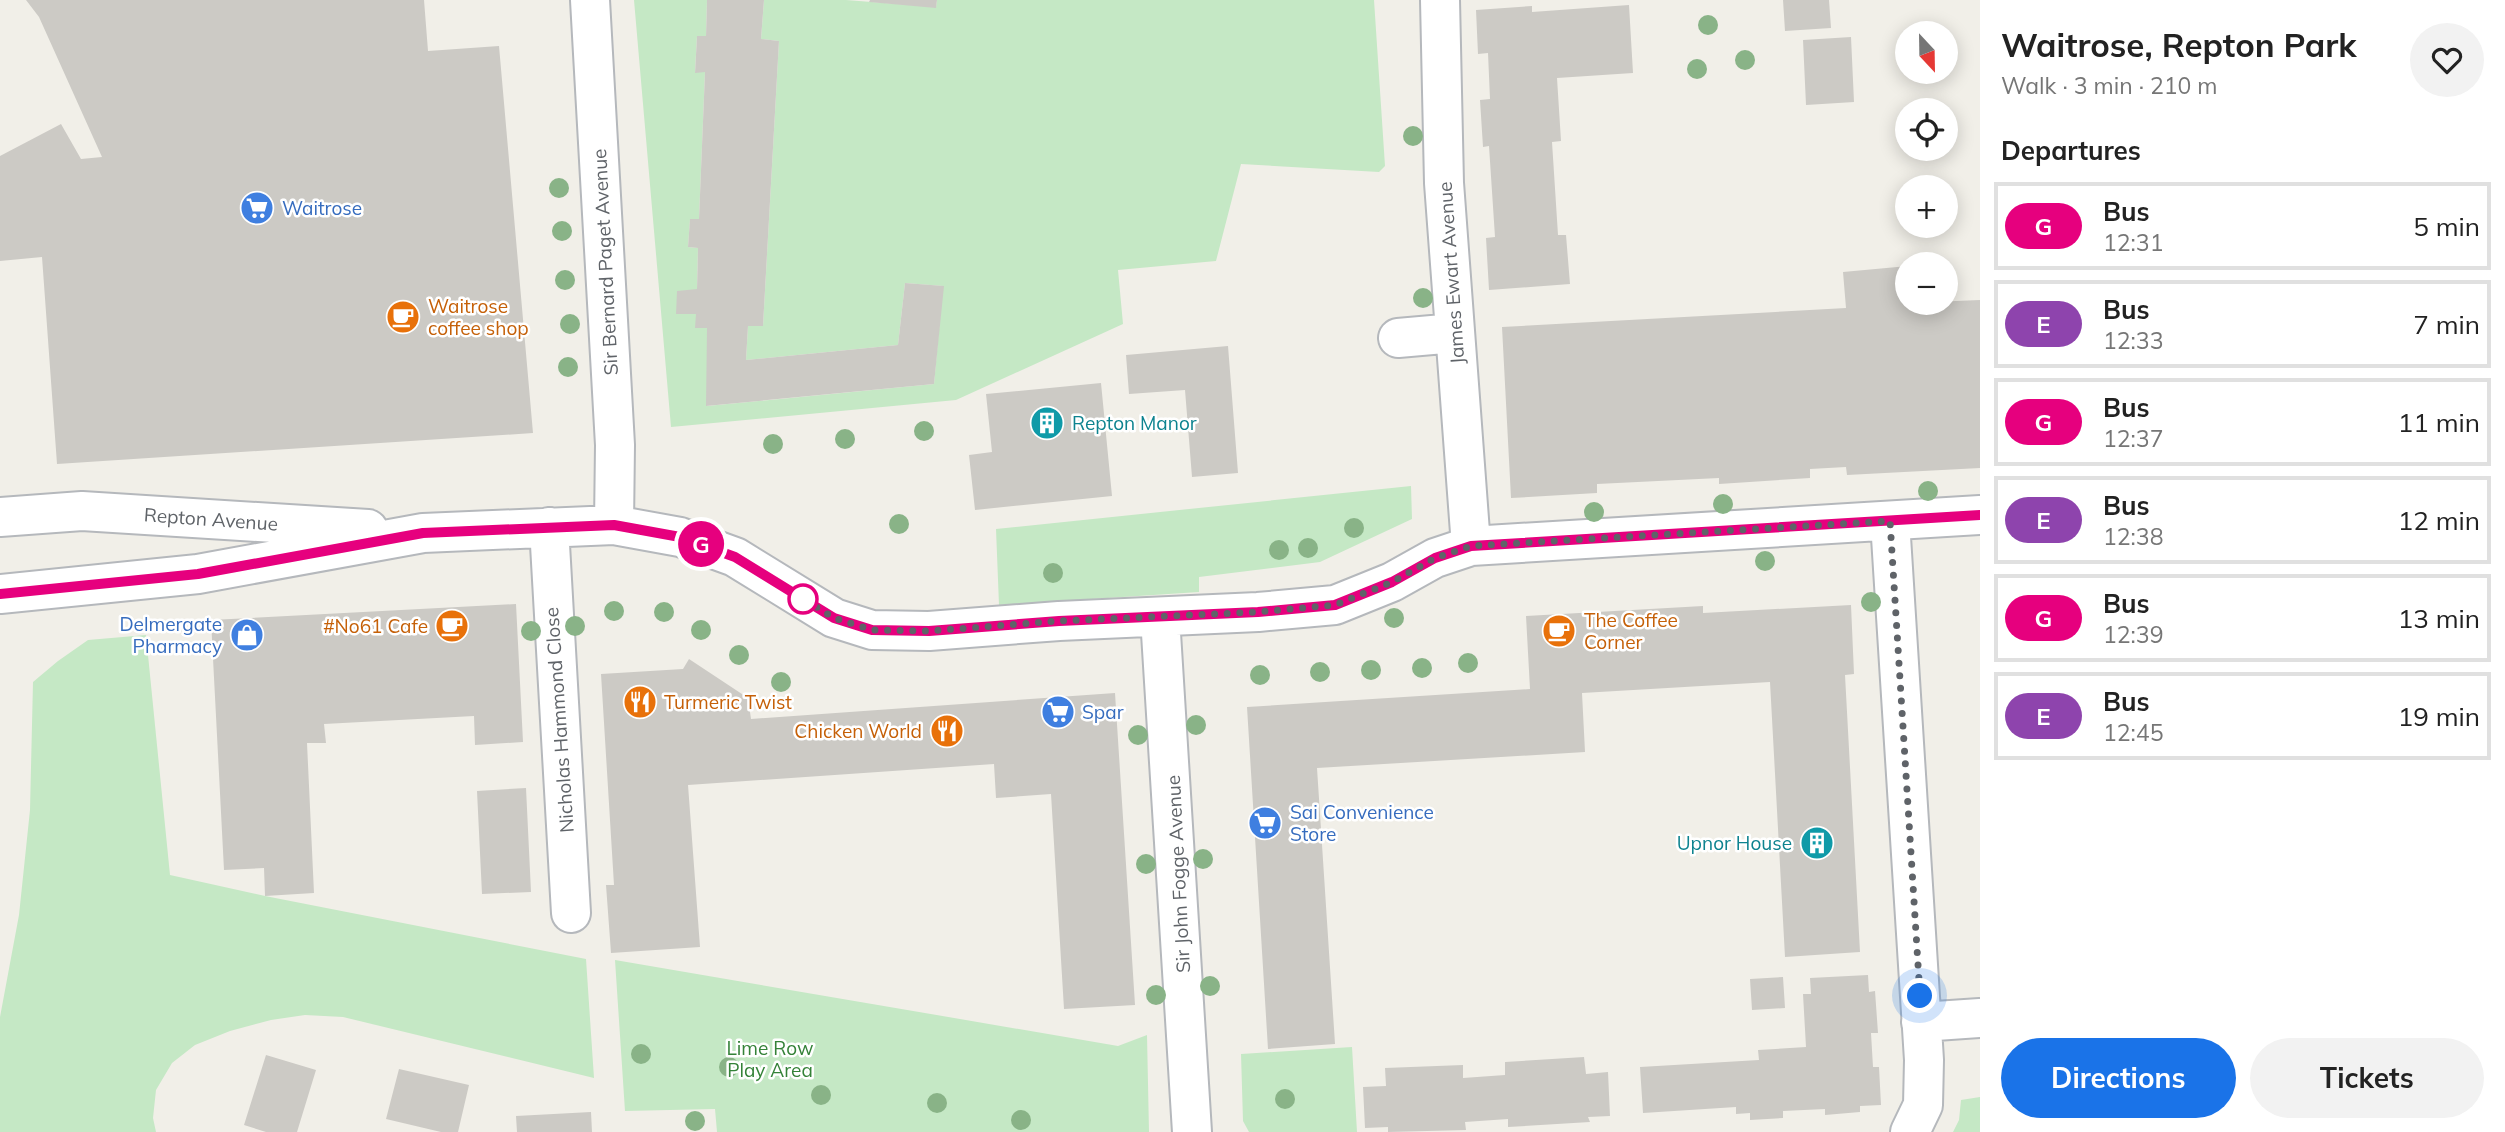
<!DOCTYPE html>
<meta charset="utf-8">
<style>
body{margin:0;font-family:Mulish,sans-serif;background:#f2f2f2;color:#222;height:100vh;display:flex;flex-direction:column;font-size:26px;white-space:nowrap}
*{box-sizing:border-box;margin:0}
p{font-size:23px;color:#767676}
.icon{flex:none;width:38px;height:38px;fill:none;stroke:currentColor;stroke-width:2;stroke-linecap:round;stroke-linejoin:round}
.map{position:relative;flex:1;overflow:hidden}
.details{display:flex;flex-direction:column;background:#fff;width:525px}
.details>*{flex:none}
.badge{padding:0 14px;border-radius:23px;font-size:24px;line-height:46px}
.needle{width:46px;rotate:158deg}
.buttons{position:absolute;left:1895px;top:21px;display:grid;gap:14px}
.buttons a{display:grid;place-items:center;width:63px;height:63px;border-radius:50%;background:#fff;box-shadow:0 4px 18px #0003;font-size:35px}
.you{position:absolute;width:35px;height:35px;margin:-18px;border:5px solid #fff;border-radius:50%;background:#1a73e8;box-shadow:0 0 0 10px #1a73e833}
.map>.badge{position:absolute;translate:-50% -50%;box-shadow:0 0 0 4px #fff}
h2{padding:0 21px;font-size:26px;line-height:63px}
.round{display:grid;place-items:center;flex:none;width:74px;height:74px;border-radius:37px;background:#f2f2f2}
.overview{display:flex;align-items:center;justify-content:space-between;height:119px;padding:0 21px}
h1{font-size:33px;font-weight:700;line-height:52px}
.primary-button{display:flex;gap:14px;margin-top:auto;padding:14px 21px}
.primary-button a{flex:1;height:80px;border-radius:42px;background:#1a73e8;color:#fff;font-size:28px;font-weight:700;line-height:80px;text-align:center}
.primary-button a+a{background:#f2f2f2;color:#222}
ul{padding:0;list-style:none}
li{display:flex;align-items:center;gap:21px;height:88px;margin:0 14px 10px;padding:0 7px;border:4px solid #e0e0e0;border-radius:0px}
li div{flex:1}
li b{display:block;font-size:26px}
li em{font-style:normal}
li .badge{min-width:77px;font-weight:700;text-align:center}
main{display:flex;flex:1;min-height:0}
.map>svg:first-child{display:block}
.green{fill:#c5e8c5}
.building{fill:#cccac5}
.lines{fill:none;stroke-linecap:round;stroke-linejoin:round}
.minor-casing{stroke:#b5b8bc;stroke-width:42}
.minor{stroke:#fff;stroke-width:38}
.tree{fill:#89b387}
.line-casing{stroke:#fff;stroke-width:16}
.line{stroke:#e6007e;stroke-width:10}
.walk{stroke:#5f6368;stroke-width:7;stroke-dasharray:0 12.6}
.stop-dot{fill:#fff;stroke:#e6007e;stroke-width:3.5}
.labels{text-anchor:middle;stroke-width:5;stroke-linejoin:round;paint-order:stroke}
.shop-label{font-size:19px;fill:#366cbe;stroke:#fff;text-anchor:start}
.street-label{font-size:19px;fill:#5f6368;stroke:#fff}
.food-label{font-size:19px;fill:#c56008;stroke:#fff;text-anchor:start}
.culture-label{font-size:19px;fill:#0d838f;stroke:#fff;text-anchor:start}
.park-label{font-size:19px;fill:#348238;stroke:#fff}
</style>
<main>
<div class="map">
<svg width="1980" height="1132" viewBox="0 0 1980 1132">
<rect width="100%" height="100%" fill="#f1efe8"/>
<path class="green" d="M 634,0 L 707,0 L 706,36 L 697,36 L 695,72 L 705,72 L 699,219 L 690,220 L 688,247 L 698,248 L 697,289 L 677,314 L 696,314 L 696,327 L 707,328 L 707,406 L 934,384 L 943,286 L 905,283 L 898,345 L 746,360 L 748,326 L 763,326 L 779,41 L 761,39 L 764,0 L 846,0 L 936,7 L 937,0 L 1374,0 L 1385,166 L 1379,172 L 1241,164 L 1216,261 L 1118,270 L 1123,324 L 956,400 L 671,427 Z
M 1411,486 L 1412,519 L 1320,562 L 1199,577 L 1199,592 L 999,605 L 996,529 Z
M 146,635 L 170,875 L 265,896 L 586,959 L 594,1078 L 343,1017 L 305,1015 L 271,1020 L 230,1031 L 195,1045 L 172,1063 L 156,1090 L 153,1118 L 156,1132 L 0,1132 L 0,1017 L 19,915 L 30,810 L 33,682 L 58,661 L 88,640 Z
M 615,960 L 1118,1046 L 1147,1035 L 1149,1132 L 717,1132 L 715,1109 L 625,1111 Z
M 1352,1047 L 1357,1132 L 1249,1132 L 1243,1121 L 1241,1054 Z
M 1980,1097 L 1980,1132 L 1953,1132 L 1959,1120 L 1961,1100 Z"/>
<path class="building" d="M 26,0 L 424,0 L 428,51 L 499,46 L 533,433 L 57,464 L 42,257 L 0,261 L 0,156 L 61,124 L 81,159 L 102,157 L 39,17 Z
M 707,0 L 764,0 L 761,39 L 779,41 L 763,326 L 748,326 L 746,360 L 898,345 L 905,283 L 944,286 L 934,384 L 706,406 L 707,328 L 695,328 L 696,314 L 676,314 L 677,291 L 697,289 L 698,248 L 688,247 L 690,219 L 699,219 L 705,72 L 695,73 L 697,36 L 706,36 Z
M 870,0 L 937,0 L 936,8 L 869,2 Z
M 1783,0 L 1829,0 L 1831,28 L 1785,31 Z
M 1629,5 L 1633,73 L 1557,78 L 1561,141 L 1552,142 L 1558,235 L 1566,235 L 1570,284 L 1489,290 L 1486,238 L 1495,237 L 1489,146 L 1483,147 L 1480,100 L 1490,99 L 1488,53 L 1478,54 L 1476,10 L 1532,6 L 1532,12 Z
M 1851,37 L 1854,102 L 1806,105 L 1803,40 Z
M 1908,266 L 1908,303 L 1980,300 L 1980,468 L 1847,475 L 1846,467 L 1810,469 L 1810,478 L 1719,484 L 1719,478 L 1597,484 L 1597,493 L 1511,498 L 1502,327 L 1846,308 L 1843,272 Z
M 1228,346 L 1238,473 L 1192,477 L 1185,390 L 1129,394 L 1126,355 Z
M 1101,383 L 1112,496 L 975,510 L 969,455 L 992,452 L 986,394 Z
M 516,604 L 523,742 L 475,745 L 474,716 L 324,724 L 326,743 L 307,743 L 314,893 L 265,896 L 264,868 L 224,870 L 211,620 Z
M 1851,605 L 1854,674 L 1845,675 L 1860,952 L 1785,957 L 1770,682 L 1582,693 L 1585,752 L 1317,768 L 1335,1044 L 1268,1049 L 1247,707 L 1530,689 L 1526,616 L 1703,606 L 1703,613 Z
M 689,659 L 748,698 L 751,719 L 1115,693 L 1135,1005 L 1064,1009 L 1051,794 L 996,798 L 994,764 L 688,785 L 700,947 L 611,953 L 606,885 L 614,885 L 601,674 L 683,669 Z
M 526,788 L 531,892 L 482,894 L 477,791 Z
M 1868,975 L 1869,992 L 1875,991 L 1878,1033 L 1871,1033 L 1873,1067 L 1879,1067 L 1881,1105 L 1860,1106 L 1860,1112 L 1825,1115 L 1825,1109 L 1783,1111 L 1783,1118 L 1750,1120 L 1750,1113 L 1736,1114 L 1736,1107 L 1643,1113 L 1640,1067 L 1759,1060 L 1758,1050 L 1806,1047 L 1803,994 L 1811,994 L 1810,978 Z
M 1783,977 L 1785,1008 L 1752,1010 L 1750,979 Z
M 266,1055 L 316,1070 L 297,1132 L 266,1132 L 244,1125 Z
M 1584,1057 L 1586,1074 L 1608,1072 L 1610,1116 L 1588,1117 L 1590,1122 L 1508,1127 L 1508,1119 L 1465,1122 L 1466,1130 L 1388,1132 L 1388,1127 L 1365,1128 L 1363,1087 L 1386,1086 L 1385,1068 L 1463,1065 L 1463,1078 L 1505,1075 L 1505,1062 Z
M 399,1069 L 469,1085 L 458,1132 L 441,1132 L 386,1119 Z
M 591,1112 L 592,1132 L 517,1132 L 516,1116 Z"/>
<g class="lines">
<defs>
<path id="minor" d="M 590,0 L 615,445 L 614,525
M 1440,0 L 1444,183 L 1471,546
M 1398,338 L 1455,333
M 0,517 L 82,511 L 368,529
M 1890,521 L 1924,1060 L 1923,1105 L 1910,1132
M 549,527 L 571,913
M 0,594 L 198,574 L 423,533 L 614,525 L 680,537 L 735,557 L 834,618 L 872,630 L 929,631 L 1059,621 L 1258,612 L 1335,605 L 1392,582 L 1435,558 L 1471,546 L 1980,515
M 1160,617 L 1192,1132
M 1921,1022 L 1980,1018"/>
</defs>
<use href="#minor" class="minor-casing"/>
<use href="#minor" class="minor"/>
</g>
<g class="tree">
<circle cx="1708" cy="25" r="10"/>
<circle cx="1745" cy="60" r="10"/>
<circle cx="1697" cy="69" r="10"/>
<circle cx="1413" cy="136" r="10"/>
<circle cx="559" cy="188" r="10"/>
<circle cx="562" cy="231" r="10"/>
<circle cx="565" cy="280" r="10"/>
<circle cx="1423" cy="298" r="10"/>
<circle cx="570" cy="324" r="10"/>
<circle cx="568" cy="367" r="10"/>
<circle cx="924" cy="431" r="10"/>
<circle cx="845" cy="439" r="10"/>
<circle cx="773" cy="444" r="10"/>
<circle cx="1928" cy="491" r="10"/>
<circle cx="1723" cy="504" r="10"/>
<circle cx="1594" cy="512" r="10"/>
<circle cx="899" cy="524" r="10"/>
<circle cx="1354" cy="528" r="10"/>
<circle cx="1308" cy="548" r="10"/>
<circle cx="1279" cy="550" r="10"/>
<circle cx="1765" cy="561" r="10"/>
<circle cx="1053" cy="573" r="10"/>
<circle cx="1871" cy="602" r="10"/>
<circle cx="614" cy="611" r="10"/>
<circle cx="664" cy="612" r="10"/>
<circle cx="1394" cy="618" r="10"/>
<circle cx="575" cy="626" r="10"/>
<circle cx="701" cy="630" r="10"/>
<circle cx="531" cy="631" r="10"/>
<circle cx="739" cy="655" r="10"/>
<circle cx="1468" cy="663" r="10"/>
<circle cx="1422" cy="668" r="10"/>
<circle cx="1371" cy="670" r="10"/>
<circle cx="1320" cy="672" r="10"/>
<circle cx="1260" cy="675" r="10"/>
<circle cx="781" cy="682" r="10"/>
<circle cx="1196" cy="725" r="10"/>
<circle cx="1138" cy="735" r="10"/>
<circle cx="1203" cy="859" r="10"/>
<circle cx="1146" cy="864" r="10"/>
<circle cx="1210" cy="986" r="10"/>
<circle cx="1156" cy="995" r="10"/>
<circle cx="641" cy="1054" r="10"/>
<circle cx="729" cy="1067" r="10"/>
<circle cx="821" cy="1095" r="10"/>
<circle cx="1285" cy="1099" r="10"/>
<circle cx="937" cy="1103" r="10"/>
<circle cx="1021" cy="1120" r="10"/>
<circle cx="695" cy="1121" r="10"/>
</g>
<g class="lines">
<defs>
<path id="line" d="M 0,594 L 198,574 L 423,533 L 614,525 L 680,537 L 735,557 L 834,618 L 872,630 L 929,631 L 1059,621 L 1258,612 L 1335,605 L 1392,582 L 1435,558 L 1471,546 L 1980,515"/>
</defs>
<use href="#line" class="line-casing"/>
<use href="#line" class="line"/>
<path class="walk" d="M 803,599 L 794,593 L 834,618 L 872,630 L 929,631 L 1059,621 L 1258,612 L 1335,605 L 1392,582 L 1435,558 L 1471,546 L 1890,521 L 1920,996"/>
</g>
<defs>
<symbol id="supermarket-disc" viewBox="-11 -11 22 22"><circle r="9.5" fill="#3f7fe0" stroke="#fff"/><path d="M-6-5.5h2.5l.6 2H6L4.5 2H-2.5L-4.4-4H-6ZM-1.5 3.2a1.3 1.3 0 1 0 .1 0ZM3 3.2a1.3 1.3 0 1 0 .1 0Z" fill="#fff"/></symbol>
<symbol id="cafe-disc" viewBox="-11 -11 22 22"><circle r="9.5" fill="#e8710a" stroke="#fff"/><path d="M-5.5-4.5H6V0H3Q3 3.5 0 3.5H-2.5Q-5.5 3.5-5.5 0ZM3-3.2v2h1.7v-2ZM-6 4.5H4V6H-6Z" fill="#fff"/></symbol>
<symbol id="building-disc" viewBox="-11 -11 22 22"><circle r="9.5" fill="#0f9aa8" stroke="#fff"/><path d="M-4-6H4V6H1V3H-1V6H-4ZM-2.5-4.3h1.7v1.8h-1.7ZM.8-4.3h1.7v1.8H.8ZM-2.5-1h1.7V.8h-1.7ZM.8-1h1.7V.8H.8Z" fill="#fff"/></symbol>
<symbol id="shop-disc" viewBox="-11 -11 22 22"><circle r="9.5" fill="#3f7fe0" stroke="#fff"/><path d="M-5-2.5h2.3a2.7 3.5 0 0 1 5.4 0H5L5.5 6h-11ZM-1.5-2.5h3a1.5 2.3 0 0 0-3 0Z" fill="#fff"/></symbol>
<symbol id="restaurant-disc" viewBox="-11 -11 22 22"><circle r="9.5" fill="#e8710a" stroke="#fff"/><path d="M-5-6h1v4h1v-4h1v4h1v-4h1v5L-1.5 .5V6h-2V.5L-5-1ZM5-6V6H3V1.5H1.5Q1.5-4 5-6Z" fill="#fff"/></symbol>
</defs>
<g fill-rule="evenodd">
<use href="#supermarket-disc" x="238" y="189" width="38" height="38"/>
<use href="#cafe-disc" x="384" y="298" width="38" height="38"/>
<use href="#building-disc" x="1028" y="404" width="38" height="38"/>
<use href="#cafe-disc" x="433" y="607" width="38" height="38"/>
<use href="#cafe-disc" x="1540" y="612" width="38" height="38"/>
<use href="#shop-disc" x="228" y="616" width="38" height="38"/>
<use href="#restaurant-disc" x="621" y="683" width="38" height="38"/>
<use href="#supermarket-disc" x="1039" y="693" width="38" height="38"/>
<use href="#restaurant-disc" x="928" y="712" width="38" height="38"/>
<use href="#supermarket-disc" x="1246" y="804" width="38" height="38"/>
<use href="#building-disc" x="1798" y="824" width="38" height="38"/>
</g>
<circle class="stop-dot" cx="803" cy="599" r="14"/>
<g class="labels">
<g class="shop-label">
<text x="282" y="215">Waitrose</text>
<text x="222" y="631" text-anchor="end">Delmergate<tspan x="222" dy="22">Pharmacy</tspan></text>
<text x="1082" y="719">Spar</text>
<text x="1290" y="819">Sai Convenience<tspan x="1290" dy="22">Store</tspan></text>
</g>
<g class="street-label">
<text transform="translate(605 262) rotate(-93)" y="7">Sir Bernard Paget Avenue</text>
<text transform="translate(1451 273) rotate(-94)" y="7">James Ewart Avenue</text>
<text transform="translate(211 519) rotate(4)" y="7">Repton Avenue</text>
<text transform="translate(559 720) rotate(-94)" y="7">Nicholas Hammond Close</text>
<text transform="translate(1178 874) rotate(-93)" y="7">Sir John Fogge Avenue</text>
</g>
<g class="food-label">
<text x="428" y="313">Waitrose<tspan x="428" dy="22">coffee shop</tspan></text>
<text x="1584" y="627">The Coffee<tspan x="1584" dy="22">Corner</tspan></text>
<text x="428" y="633" text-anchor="end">#No61 Cafe</text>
<text x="664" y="709">Turmeric Twist</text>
<text x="922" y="738" text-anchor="end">Chicken World</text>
</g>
<g class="culture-label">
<text x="1072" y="430">Repton Manor</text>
<text x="1792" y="850" text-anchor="end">Upnor House</text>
</g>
<g class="park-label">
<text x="770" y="1055">Lime Row<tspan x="770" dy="22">Play Area</tspan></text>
</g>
</g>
</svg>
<div class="buttons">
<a><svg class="needle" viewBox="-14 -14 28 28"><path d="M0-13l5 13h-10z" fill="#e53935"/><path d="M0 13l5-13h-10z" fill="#767676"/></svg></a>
<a><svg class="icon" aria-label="locate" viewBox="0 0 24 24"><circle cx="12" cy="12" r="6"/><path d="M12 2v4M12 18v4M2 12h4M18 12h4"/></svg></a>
<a>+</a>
<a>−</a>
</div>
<div class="you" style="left:1920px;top:996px"></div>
<b class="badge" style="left:701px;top:544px;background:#e6007e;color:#fff">G</b>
</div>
<section class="details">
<div class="overview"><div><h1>Waitrose, Repton Park</h1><p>Walk · 3 min · 210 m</p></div><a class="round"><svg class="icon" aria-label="heart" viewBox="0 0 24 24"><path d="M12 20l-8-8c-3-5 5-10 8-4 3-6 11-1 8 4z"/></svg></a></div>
<h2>Departures</h2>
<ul>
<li><span class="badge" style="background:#e6007e;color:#fff">G</span><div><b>Bus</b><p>12:31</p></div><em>5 min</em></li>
<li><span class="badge" style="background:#8e44ad;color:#fff">E</span><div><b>Bus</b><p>12:33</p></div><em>7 min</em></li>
<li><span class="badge" style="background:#e6007e;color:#fff">G</span><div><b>Bus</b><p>12:37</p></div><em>11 min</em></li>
<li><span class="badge" style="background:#8e44ad;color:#fff">E</span><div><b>Bus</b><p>12:38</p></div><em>12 min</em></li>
<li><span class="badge" style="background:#e6007e;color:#fff">G</span><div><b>Bus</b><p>12:39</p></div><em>13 min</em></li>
<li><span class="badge" style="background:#8e44ad;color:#fff">E</span><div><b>Bus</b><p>12:45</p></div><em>19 min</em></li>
</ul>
<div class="primary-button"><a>Directions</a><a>Tickets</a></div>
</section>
</main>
